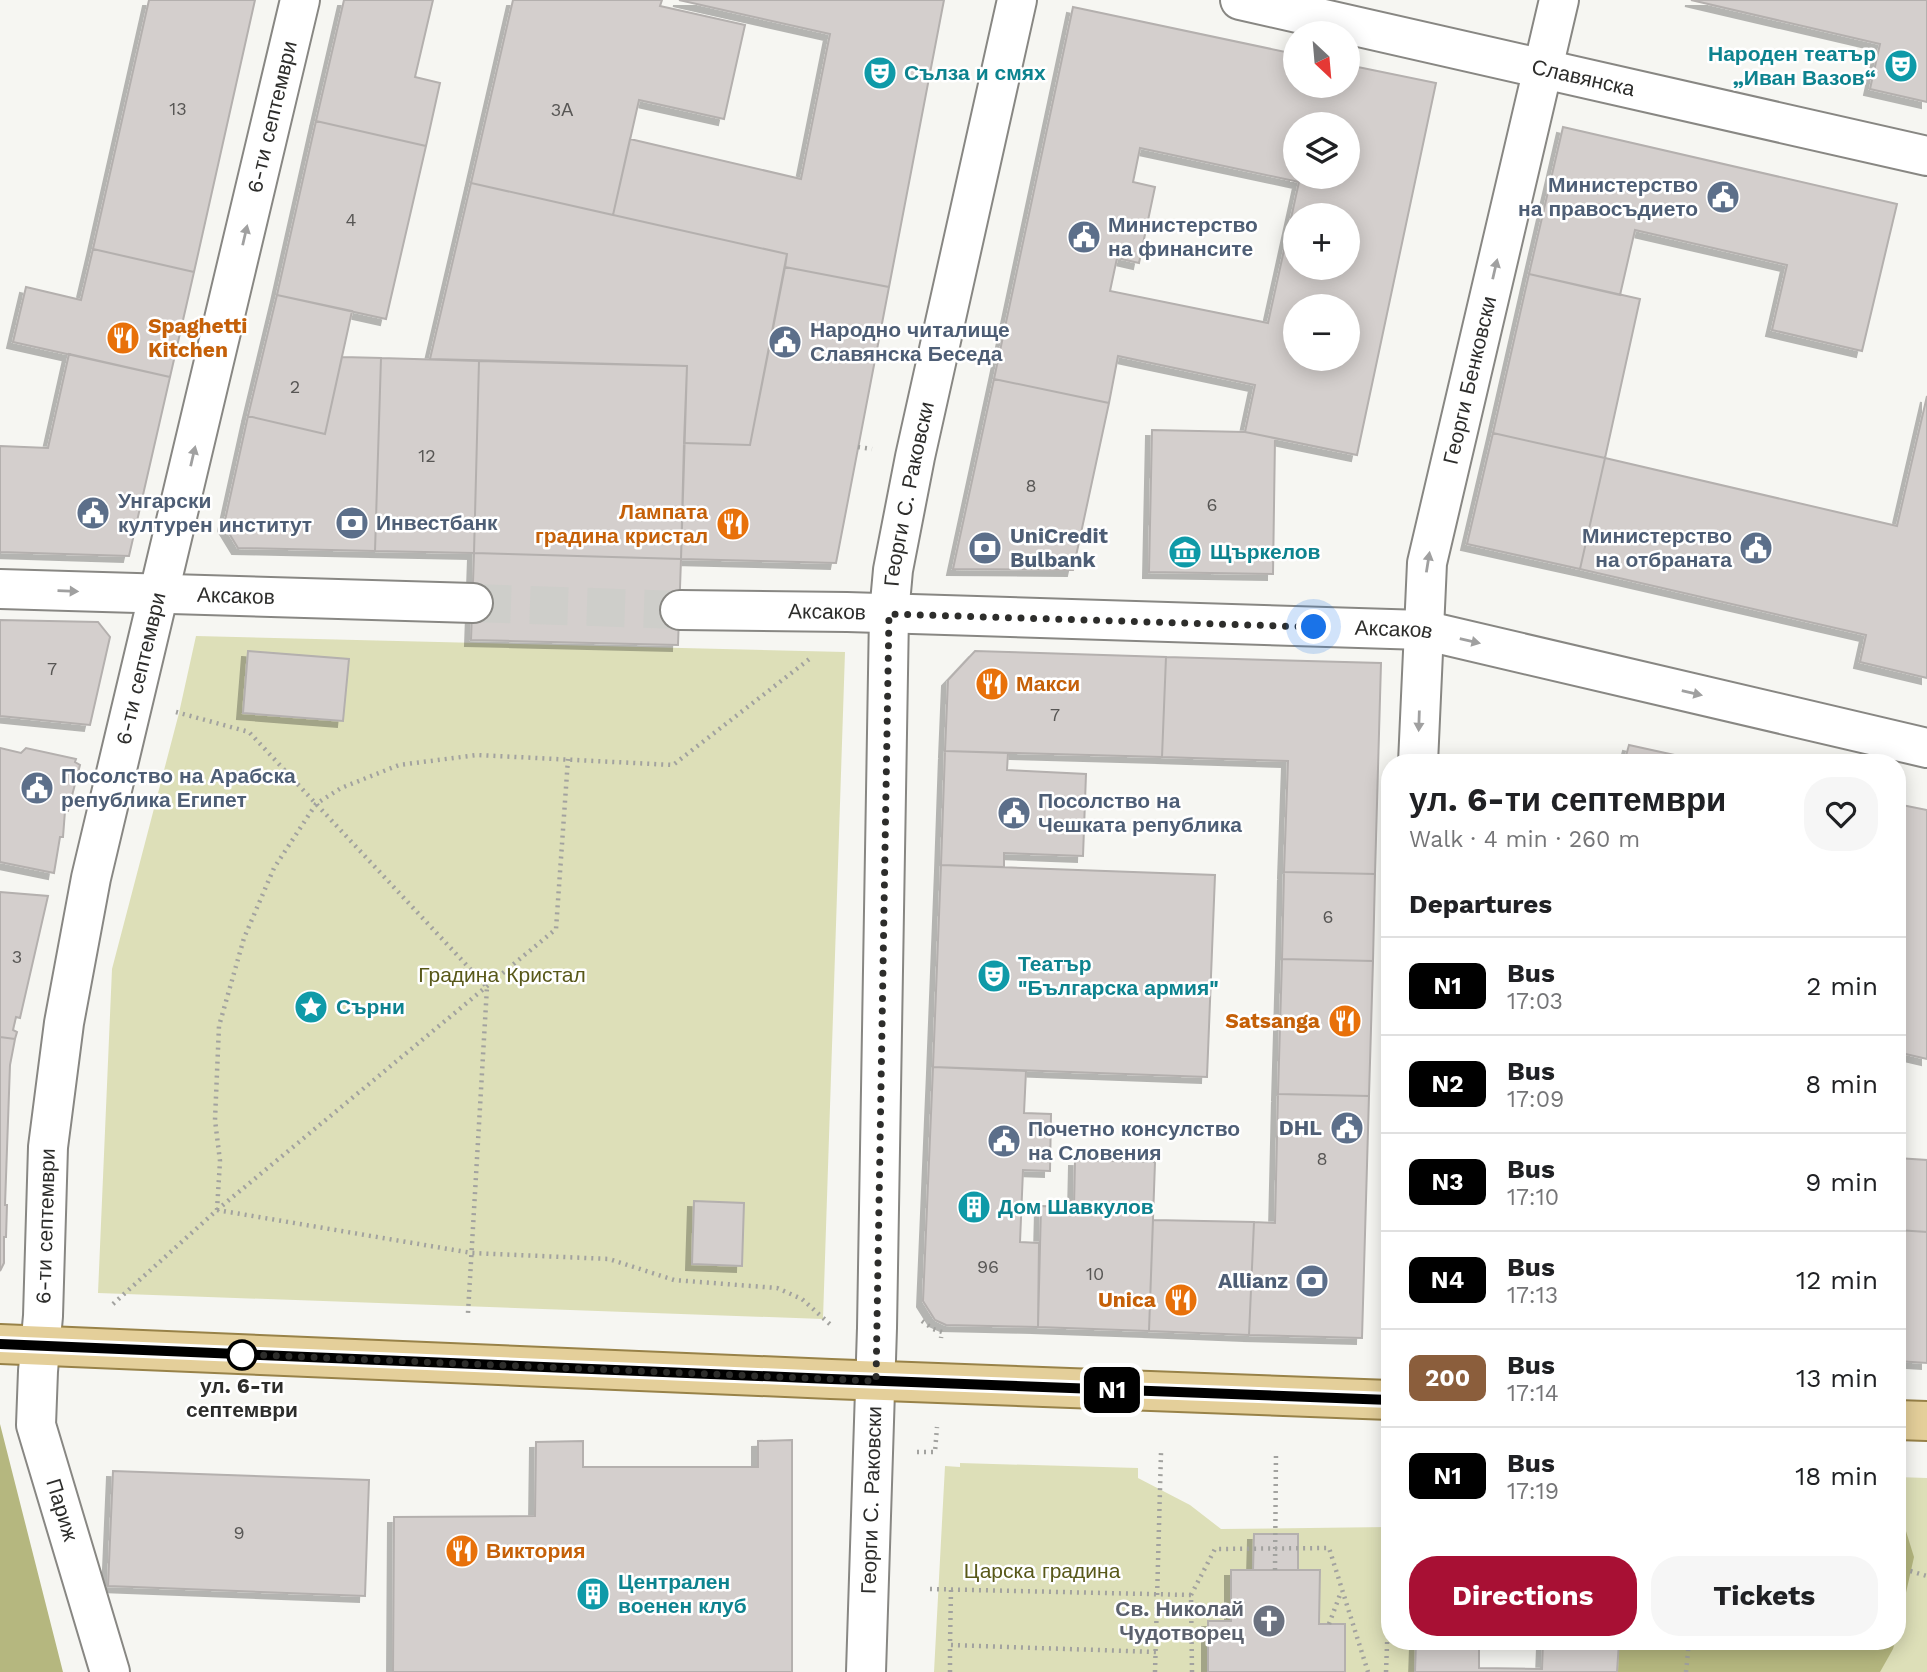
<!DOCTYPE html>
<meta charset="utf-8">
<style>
body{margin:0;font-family:"Work Sans",sans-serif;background:#f6f6f6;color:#202124;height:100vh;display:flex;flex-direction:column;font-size:26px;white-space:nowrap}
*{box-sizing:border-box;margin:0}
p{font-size:23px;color:#757577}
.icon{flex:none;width:38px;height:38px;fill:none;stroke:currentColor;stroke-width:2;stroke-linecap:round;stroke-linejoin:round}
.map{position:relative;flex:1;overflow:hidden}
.sheet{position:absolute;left:1381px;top:754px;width:525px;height:896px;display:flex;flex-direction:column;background:#fff;border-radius:28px;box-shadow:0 4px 18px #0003}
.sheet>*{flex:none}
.badge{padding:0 14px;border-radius:10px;font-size:24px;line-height:46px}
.needle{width:46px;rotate:154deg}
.controls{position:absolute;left:1283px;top:21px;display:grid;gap:14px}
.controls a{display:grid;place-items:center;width:77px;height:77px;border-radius:50%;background:#fff;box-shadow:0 4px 18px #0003;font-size:35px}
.you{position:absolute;width:35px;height:35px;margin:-18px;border:5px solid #fff;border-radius:50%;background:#1a73e8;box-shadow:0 0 0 10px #1a73e833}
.map>.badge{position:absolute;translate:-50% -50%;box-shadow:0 0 0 4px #fff}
h2{padding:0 28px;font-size:26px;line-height:63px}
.round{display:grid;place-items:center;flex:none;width:74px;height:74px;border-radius:28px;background:#f6f6f6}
.summary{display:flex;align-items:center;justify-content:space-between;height:119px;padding:0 28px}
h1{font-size:33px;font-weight:700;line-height:52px}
.cta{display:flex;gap:14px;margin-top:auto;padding:14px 28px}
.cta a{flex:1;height:80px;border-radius:28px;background:#a81034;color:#fff;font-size:28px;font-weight:700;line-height:80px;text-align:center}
.cta a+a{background:#f6f6f6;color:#202124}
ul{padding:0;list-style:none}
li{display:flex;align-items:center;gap:21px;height:98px;padding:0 28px;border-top:2px solid #e0e0e0}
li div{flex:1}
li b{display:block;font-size:26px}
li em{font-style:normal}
li .badge{min-width:77px;font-weight:700;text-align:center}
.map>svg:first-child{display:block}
.green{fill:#dddfb8}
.forest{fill:#b5b77f}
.building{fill:#d4cfcd;stroke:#b4b0ae;stroke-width:2;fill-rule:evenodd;filter:url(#shadow)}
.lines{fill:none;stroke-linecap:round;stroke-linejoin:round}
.minor-tunnel{stroke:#cececa;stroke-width:38;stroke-dasharray:38 19;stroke-linecap:butt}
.minor-casing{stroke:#888783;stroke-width:42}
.major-casing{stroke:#988248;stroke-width:42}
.path{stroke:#a2a29f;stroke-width:4.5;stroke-dasharray:2 5;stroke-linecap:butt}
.minor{stroke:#fff;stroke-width:38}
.major{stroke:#e4cf9a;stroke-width:38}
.oneway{fill:#a0a0a0}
.line-casing{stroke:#fff;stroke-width:16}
.line{stroke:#000;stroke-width:10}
.walk{stroke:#2d2d2b;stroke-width:7;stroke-dasharray:0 12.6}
.stop-dot{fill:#fff;stroke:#000;stroke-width:3.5}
.labels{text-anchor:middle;stroke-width:5;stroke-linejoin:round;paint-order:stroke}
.number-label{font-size:18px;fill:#575654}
.culture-label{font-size:21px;font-weight:bold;fill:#0d838f;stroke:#fff;text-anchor:start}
.street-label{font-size:21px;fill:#2d2d2b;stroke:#fff}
.service-label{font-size:21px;font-weight:bold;fill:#4e5e75;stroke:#fff;text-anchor:start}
.food-label{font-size:21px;font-weight:bold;fill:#c56008;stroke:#fff;text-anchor:start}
.park-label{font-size:21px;fill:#585819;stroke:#fff}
.stop-label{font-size:21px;font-weight:bold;fill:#2d2d2b;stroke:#fff}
.worship-label{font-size:21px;font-weight:bold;fill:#5b616d;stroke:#fff;text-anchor:end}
</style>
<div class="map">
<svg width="1927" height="1672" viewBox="0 0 1927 1672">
<defs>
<filter id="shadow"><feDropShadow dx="-6" dy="6" stdDeviation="0" flood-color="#0004"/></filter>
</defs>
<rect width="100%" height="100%" fill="#f6f6f2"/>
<path class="green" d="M 196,636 L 845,652 L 823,1319 L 98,1293 L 112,969 L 179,713 Z
M 960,1463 L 1138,1468 L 1138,1478 L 1190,1505 L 1221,1529 L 1389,1527 L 1390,1642 L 1416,1642 L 1415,1672 L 934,1672 L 945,1466 L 960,1467 Z
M 1897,1477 L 1927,1478 L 1927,1672 L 1617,1672 L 1619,1642 L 1897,1642 Z"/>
<path class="forest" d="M 0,1424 L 63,1672 L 0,1672 Z
M 1897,1502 L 1914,1557 L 1897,1633 Z
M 1619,1642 L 1895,1642 L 1893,1649 L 1880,1672 L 1618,1672 Z"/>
<path class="building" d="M 149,0 L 255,0 L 194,272 L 93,249 Z
M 344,0 L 433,0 L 415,77 L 440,83 L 426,146 L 316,121 Z
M 513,0 L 662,0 L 660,6 L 745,25 L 724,119 L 639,100 L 613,215 L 471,183 Z
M 679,0 L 944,0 L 889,287 L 785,267 L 787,254 L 613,215 L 630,139 L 801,179 L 830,34 Z
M 1691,0 L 1927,0 L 1927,102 L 1870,89 L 1880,44 Z
M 1073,7 L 1295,54 L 1295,86 L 1348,86 L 1348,65 L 1436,83 L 1357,455 L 1245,432 L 1255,385 L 1118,356 L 1109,403 L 994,379 ZM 1295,124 L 1348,124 L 1348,177 L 1295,177 ZM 1140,148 L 1299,182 L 1268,323 L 1110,291 L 1117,258 L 1139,263 L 1155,187 L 1133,182 ZM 1295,215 L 1348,215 L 1348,268 L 1295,268 ZM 1295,306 L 1348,306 L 1348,359 L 1295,359 Z
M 316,121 L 426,146 L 386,319 L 277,295 Z
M 1563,127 L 1897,204 L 1862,351 L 1772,330 L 1787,265 L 1635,230 L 1620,295 L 1529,274 Z
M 471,183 L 787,254 L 750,445 L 684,443 L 687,366 L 430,359 Z
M 93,249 L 194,272 L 170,377 L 13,342 L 26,287 L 81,300 Z
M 785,267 L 889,287 L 836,563 L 681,559 L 684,443 L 750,445 Z
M 1529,274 L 1640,299 L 1605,458 L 1493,433 Z
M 277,295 L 352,311 L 325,434 L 248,416 Z
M 69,354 L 170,377 L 129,556 L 0,552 L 0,446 L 48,448 Z
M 342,357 L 381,358 L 375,551 L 238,548 L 224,525 L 248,416 L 325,434 Z
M 381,358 L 479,361 L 474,553 L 375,551 Z
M 479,361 L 687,366 L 681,559 L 474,553 Z
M 994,379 L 1109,403 L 1073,570 L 953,569 Z
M 1927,396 L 1927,678 L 1860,662 L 1866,635 L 1580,569 L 1605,458 L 1897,526 Z
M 1152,430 L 1245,432 L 1275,438 L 1273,574 L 1149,572 Z
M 1493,433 L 1605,458 L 1580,569 L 1467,544 Z
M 474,553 L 681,559 L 678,645 L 471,640 Z
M 0,620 L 98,622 L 110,637 L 90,725 L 0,716 Z
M 248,651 L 349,659 L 343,721 L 243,713 Z
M 975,651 L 1166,657 L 1162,757 L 945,751 L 948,680 Z
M 1166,657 L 1381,663 L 1375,874 L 1284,872 L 1288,761 L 1162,757 Z
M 1629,745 L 1711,763 L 1624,763 Z
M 0,748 L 21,753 L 26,748 L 76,759 L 75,762 L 80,765 L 68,811 L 65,811 L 63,837 L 60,837 L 54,873 L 0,862 Z
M 945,751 L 1008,753 L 1007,770 L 1086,774 L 1083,856 L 1004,853 L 1004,867 L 941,865 Z
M 1897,804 L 1927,810 L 1927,1059 L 1897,1052 Z
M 941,865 L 1215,875 L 1207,1077 L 933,1067 Z
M 1284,872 L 1375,874 L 1373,961 L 1282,959 Z
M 0,892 L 48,896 L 20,1018 L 16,1017 L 13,1030 L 17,1032 L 15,1039 L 0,1037 Z
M 1282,959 L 1373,961 L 1369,1096 L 1278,1094 Z
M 0,1037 L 15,1039 L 10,1065 L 5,1205 L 7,1205 L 6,1237 L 4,1237 L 4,1263 L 0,1271 Z
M 933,1067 L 1026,1071 L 1024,1113 L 1051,1114 L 1050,1171 L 1023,1170 L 1020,1242 L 1039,1243 L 1038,1327 L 946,1325 L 935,1320 L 923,1301 Z
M 1278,1094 L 1369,1096 L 1362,1338 L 1249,1335 L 1254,1222 L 1275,1223 Z
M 1897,1158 L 1927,1160 L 1927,1232 L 1897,1230 Z
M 1075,1160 L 1155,1162 L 1149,1331 L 1038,1327 L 1041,1206 L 1074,1207 Z
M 694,1201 L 744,1203 L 742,1266 L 692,1264 Z
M 1153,1220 L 1254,1222 L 1249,1335 L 1149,1331 Z
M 1897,1230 L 1927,1232 L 1927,1363 L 1897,1361 Z
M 792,1440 L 792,1672 L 393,1672 L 394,1517 L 535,1516 L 536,1442 L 583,1441 L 583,1467 L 758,1467 L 758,1441 Z
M 113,1471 L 369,1480 L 365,1596 L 108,1586 Z
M 1254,1534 L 1298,1534 L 1298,1570 L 1253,1570 Z
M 1231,1570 L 1320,1570 L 1319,1624 L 1345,1624 L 1345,1672 L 1208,1672 L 1208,1621 L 1231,1621 Z
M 1416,1642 L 1479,1642 L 1479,1668 L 1542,1669 L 1543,1642 L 1619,1642 L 1617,1672 L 1415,1672 Z"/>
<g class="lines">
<path class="minor-tunnel" d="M 473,603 L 680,610"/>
<defs>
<g id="minor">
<path id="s1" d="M 1240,0 L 1927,156"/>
<path id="s2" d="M 0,589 L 473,603"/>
<path id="s3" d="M 680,610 L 847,612 L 1423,630 L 1927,748"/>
<path id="s4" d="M 1418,763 L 1427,563 L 1559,0"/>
<path id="s5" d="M 110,1672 L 36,1425 L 38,1371 L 43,1316 L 48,1147 L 64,1023 L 91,878 L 300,0"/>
<path id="s6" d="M 866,1672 L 877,1328 L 889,614 L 893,570 L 915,457 L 1017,0"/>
</g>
<path id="major" d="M 0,1344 L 831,1379 L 1390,1400
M 1897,1420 L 1927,1421"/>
</defs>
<use href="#minor" class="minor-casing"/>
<use href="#major" class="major-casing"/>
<path class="path" d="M 858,447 L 872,449
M 176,712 L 249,732 L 487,987 L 468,1313
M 217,1210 L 472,1253 L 609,1259 L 674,1280 L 777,1288 L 802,1299 L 832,1326
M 217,1210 L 556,929 L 568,759
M 113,1304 L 217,1210 L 220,1161 L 215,1120 L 219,1026 L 244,938 L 274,868 L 316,804 L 341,788 L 399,765 L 477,755 L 673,765 L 812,657
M 922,1321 L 933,1329 L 942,1332 L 941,1338
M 917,1452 L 935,1452 L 937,1427
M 1897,1567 L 1927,1576
M 1275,1570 L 1276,1453
M 930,1589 L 1191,1595
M 951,1590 L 950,1645 L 1156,1652
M 1329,1624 L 1341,1592
M 950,1672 L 950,1645
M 1155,1672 L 1161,1453
M 1192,1672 L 1191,1595 L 1215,1549 L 1329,1548 L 1368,1672
M 1386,1672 L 1390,1565
M 1686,1672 L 1689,1642"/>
<use href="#minor" class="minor"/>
<use href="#major" class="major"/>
</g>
<defs><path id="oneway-solid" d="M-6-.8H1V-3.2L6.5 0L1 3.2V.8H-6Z" transform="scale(1.75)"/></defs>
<g class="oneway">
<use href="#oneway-solid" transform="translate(245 235) rotate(-77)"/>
<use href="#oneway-solid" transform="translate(1495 269) rotate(-77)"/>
<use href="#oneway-solid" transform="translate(193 456) rotate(-77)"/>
<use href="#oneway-solid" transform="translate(1428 562) rotate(-81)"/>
<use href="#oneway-solid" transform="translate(68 591) rotate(2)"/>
<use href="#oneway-solid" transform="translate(1470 641) rotate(13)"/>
<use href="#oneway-solid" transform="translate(1692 693) rotate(13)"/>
<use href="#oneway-solid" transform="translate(1419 721) rotate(92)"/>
</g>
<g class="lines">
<defs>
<path id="line" d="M 0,1344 L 831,1379 L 1390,1400"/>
</defs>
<use href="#line" class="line-casing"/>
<use href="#line" class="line"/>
<path class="walk" d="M 242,1355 L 234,1354 L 876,1381 L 889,614 L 1314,627"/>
</g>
<defs>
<symbol id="theatre-disc" viewBox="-11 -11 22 22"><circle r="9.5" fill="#0f9aa8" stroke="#fff"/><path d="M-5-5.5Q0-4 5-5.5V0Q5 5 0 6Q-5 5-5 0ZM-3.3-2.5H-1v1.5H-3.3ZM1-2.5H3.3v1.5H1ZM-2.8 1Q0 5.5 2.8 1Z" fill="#fff"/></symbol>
<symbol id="civic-disc" viewBox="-11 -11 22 22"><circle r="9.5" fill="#5c6f8a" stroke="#fff"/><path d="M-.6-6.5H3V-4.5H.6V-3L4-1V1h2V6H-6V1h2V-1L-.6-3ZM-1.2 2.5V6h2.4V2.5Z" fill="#fff"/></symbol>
<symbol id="restaurant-disc" viewBox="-11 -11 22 22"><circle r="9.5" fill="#e8710a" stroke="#fff"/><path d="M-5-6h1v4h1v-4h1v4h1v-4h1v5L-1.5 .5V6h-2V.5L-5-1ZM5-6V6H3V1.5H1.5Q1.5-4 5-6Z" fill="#fff"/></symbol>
<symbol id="bank-disc" viewBox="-11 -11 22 22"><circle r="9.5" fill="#5c6f8a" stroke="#fff"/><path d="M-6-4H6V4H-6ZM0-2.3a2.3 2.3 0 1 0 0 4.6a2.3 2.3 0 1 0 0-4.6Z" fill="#fff"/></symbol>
<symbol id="museum-disc" viewBox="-11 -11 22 22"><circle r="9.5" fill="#0f9aa8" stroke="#fff"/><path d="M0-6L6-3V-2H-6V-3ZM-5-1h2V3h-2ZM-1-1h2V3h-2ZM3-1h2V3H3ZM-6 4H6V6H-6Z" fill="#fff"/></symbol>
<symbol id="sight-disc" viewBox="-11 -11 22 22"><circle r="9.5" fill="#0f9aa8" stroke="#fff"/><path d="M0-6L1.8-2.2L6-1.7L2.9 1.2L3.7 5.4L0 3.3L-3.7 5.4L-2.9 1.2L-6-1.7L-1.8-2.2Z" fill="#fff"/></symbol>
<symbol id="building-disc" viewBox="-11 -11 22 22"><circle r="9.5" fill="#0f9aa8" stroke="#fff"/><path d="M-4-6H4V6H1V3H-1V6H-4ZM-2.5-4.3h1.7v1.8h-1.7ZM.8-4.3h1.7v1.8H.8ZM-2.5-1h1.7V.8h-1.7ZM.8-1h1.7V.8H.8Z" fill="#fff"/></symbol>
<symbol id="church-disc" viewBox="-11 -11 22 22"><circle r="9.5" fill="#6b7280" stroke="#fff"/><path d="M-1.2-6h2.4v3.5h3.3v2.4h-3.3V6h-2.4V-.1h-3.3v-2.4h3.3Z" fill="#fff"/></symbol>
</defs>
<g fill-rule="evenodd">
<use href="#theatre-disc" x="1882" y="47" width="38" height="38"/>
<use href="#theatre-disc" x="861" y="54" width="38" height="38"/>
<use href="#civic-disc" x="1704" y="178" width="38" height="38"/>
<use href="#civic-disc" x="1065" y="218" width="38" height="38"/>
<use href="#restaurant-disc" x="104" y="319" width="38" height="38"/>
<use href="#civic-disc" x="766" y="323" width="38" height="38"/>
<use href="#civic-disc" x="74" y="494" width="38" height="38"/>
<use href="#bank-disc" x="333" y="504" width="38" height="38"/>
<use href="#restaurant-disc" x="714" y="505" width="38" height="38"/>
<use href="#bank-disc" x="966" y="529" width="38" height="38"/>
<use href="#civic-disc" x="1737" y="529" width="38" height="38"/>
<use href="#museum-disc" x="1166" y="533" width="38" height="38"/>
<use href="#restaurant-disc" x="973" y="665" width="38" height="38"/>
<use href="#civic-disc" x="18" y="769" width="38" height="38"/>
<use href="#civic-disc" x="995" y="794" width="38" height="38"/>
<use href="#theatre-disc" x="975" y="957" width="38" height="38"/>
<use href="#sight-disc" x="292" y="988" width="38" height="38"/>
<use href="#restaurant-disc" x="1326" y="1002" width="38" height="38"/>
<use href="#civic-disc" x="1328" y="1109" width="38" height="38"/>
<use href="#civic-disc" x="985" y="1122" width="38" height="38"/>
<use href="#building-disc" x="955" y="1188" width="38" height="38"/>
<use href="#bank-disc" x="1293" y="1262" width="38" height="38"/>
<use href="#restaurant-disc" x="1162" y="1281" width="38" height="38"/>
<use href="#restaurant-disc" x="443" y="1532" width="38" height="38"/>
<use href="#building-disc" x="574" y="1575" width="38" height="38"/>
<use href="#church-disc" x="1250" y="1602" width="38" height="38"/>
</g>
<circle class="stop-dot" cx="242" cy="1355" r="14"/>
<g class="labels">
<g class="number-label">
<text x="178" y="115">13</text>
<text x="562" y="116">3А</text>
<text x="351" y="226">4</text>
<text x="295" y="393">2</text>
<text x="427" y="462">12</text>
<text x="1031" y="492">8</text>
<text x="1212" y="511">6</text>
<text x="52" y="675">7</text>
<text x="1055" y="721">7</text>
<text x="1328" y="923">6</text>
<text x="17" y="963">3</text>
<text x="1322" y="1165">8</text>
<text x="988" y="1273">96</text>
<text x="1095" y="1280">10</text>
<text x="239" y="1539">9</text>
</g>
<g class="culture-label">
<text x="1876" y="61" text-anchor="end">Народен театър<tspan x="1876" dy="24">„Иван Вазов“</tspan></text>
<text x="904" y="80">Сълза и смях</text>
<text x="1210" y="559">Щъркелов</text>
<text x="1018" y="971">Театър<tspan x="1018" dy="24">"Българска армия"</tspan></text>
<text x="336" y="1014">Сърни</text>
<text x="998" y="1214">Дом Шавкулов</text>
<text x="618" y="1589">Централен<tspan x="618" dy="24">военен клуб</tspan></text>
</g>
<g class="street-label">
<text dy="7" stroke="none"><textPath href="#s1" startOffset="352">Славянска</textPath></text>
<text dy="7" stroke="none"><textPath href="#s5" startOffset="1591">6-ти септември</textPath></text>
<text dy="7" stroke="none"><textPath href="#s4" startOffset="388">Георги Бенковски</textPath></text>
<text dy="7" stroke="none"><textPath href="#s6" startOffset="1180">Георги С. Раковски</textPath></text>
<text dy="7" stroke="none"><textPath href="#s2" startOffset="236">Аксаков</textPath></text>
<text dy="7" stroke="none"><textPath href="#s3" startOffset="147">Аксаков</textPath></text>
<text dy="7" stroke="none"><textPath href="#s3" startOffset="714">Аксаков</textPath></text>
<text dy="7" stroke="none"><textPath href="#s5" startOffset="1024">6-ти септември</textPath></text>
<text dy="7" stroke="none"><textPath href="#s5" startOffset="457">6-ти септември</textPath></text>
<text dy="7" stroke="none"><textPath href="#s6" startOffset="172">Георги С. Раковски</textPath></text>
<text transform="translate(62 1510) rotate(73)" y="7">Париж</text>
</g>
<g class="service-label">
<text x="1698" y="192" text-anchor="end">Министерство<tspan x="1698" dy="24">на правосъдието</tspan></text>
<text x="1108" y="232">Министерство<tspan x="1108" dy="24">на финансите</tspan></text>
<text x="810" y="337">Народно читалище<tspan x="810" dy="24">Славянска Беседа</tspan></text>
<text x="118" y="508">Унгарски<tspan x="118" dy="24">културен институт</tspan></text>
<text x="376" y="530">Инвестбанк</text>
<text x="1010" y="543">UniCredit<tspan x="1010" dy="24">Bulbank</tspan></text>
<text x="1732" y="543" text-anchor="end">Министерство<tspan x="1732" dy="24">на отбраната</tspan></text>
<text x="61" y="783">Посолство на Арабска<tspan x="61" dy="24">република Египет</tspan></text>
<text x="1038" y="808">Посолство на<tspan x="1038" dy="24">Чешката република</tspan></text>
<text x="1322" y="1135" text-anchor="end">DHL</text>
<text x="1028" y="1136">Почетно консулство<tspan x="1028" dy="24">на Словения</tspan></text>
<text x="1288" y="1288" text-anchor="end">Allianz</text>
</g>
<g class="food-label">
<text x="148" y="333">Spaghetti<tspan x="148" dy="24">Kitchen</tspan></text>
<text x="708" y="519" text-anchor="end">Лампата<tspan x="708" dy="24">градина кристал</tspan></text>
<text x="1016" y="691">Макси</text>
<text x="1320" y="1028" text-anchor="end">Satsanga</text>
<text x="1156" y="1307" text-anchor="end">Unica</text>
<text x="486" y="1558">Виктория</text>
</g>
<g class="park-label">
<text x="502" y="982">Градина Кристал</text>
<text x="1042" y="1578">Царска градина</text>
</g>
<g class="stop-label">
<text x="242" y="1393">ул. 6-ти<tspan x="242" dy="24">септември</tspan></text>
</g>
<g class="worship-label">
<text x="1244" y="1616">Св. Николай<tspan x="1244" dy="24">Чудотворец</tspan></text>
</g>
</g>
</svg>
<div class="controls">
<a><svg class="needle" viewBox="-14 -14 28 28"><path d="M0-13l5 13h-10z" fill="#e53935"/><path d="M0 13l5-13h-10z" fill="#757577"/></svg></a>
<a><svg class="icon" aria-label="layers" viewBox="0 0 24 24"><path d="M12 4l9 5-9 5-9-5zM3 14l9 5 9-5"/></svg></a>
<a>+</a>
<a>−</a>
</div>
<div class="you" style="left:1314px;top:627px"></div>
<b class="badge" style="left:1112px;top:1390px;background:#000;color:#fff">N1</b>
<section class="sheet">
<div class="summary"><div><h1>ул. 6-ти септември</h1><p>Walk · 4 min · 260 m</p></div><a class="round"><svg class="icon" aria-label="heart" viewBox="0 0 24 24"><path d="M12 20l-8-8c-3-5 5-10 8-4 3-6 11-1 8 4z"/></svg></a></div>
<h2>Departures</h2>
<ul>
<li><span class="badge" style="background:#000;color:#fff">N1</span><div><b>Bus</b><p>17:03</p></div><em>2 min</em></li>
<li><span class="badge" style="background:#000;color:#fff">N2</span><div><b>Bus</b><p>17:09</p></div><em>8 min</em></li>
<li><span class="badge" style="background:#000;color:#fff">N3</span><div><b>Bus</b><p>17:10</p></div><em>9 min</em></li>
<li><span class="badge" style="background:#000;color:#fff">N4</span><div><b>Bus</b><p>17:13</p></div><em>12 min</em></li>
<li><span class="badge" style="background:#8b5e3c;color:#fff">200</span><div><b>Bus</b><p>17:14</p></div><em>13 min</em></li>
<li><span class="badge" style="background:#000;color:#fff">N1</span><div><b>Bus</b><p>17:19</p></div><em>18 min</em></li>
</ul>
<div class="cta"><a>Directions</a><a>Tickets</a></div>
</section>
</div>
